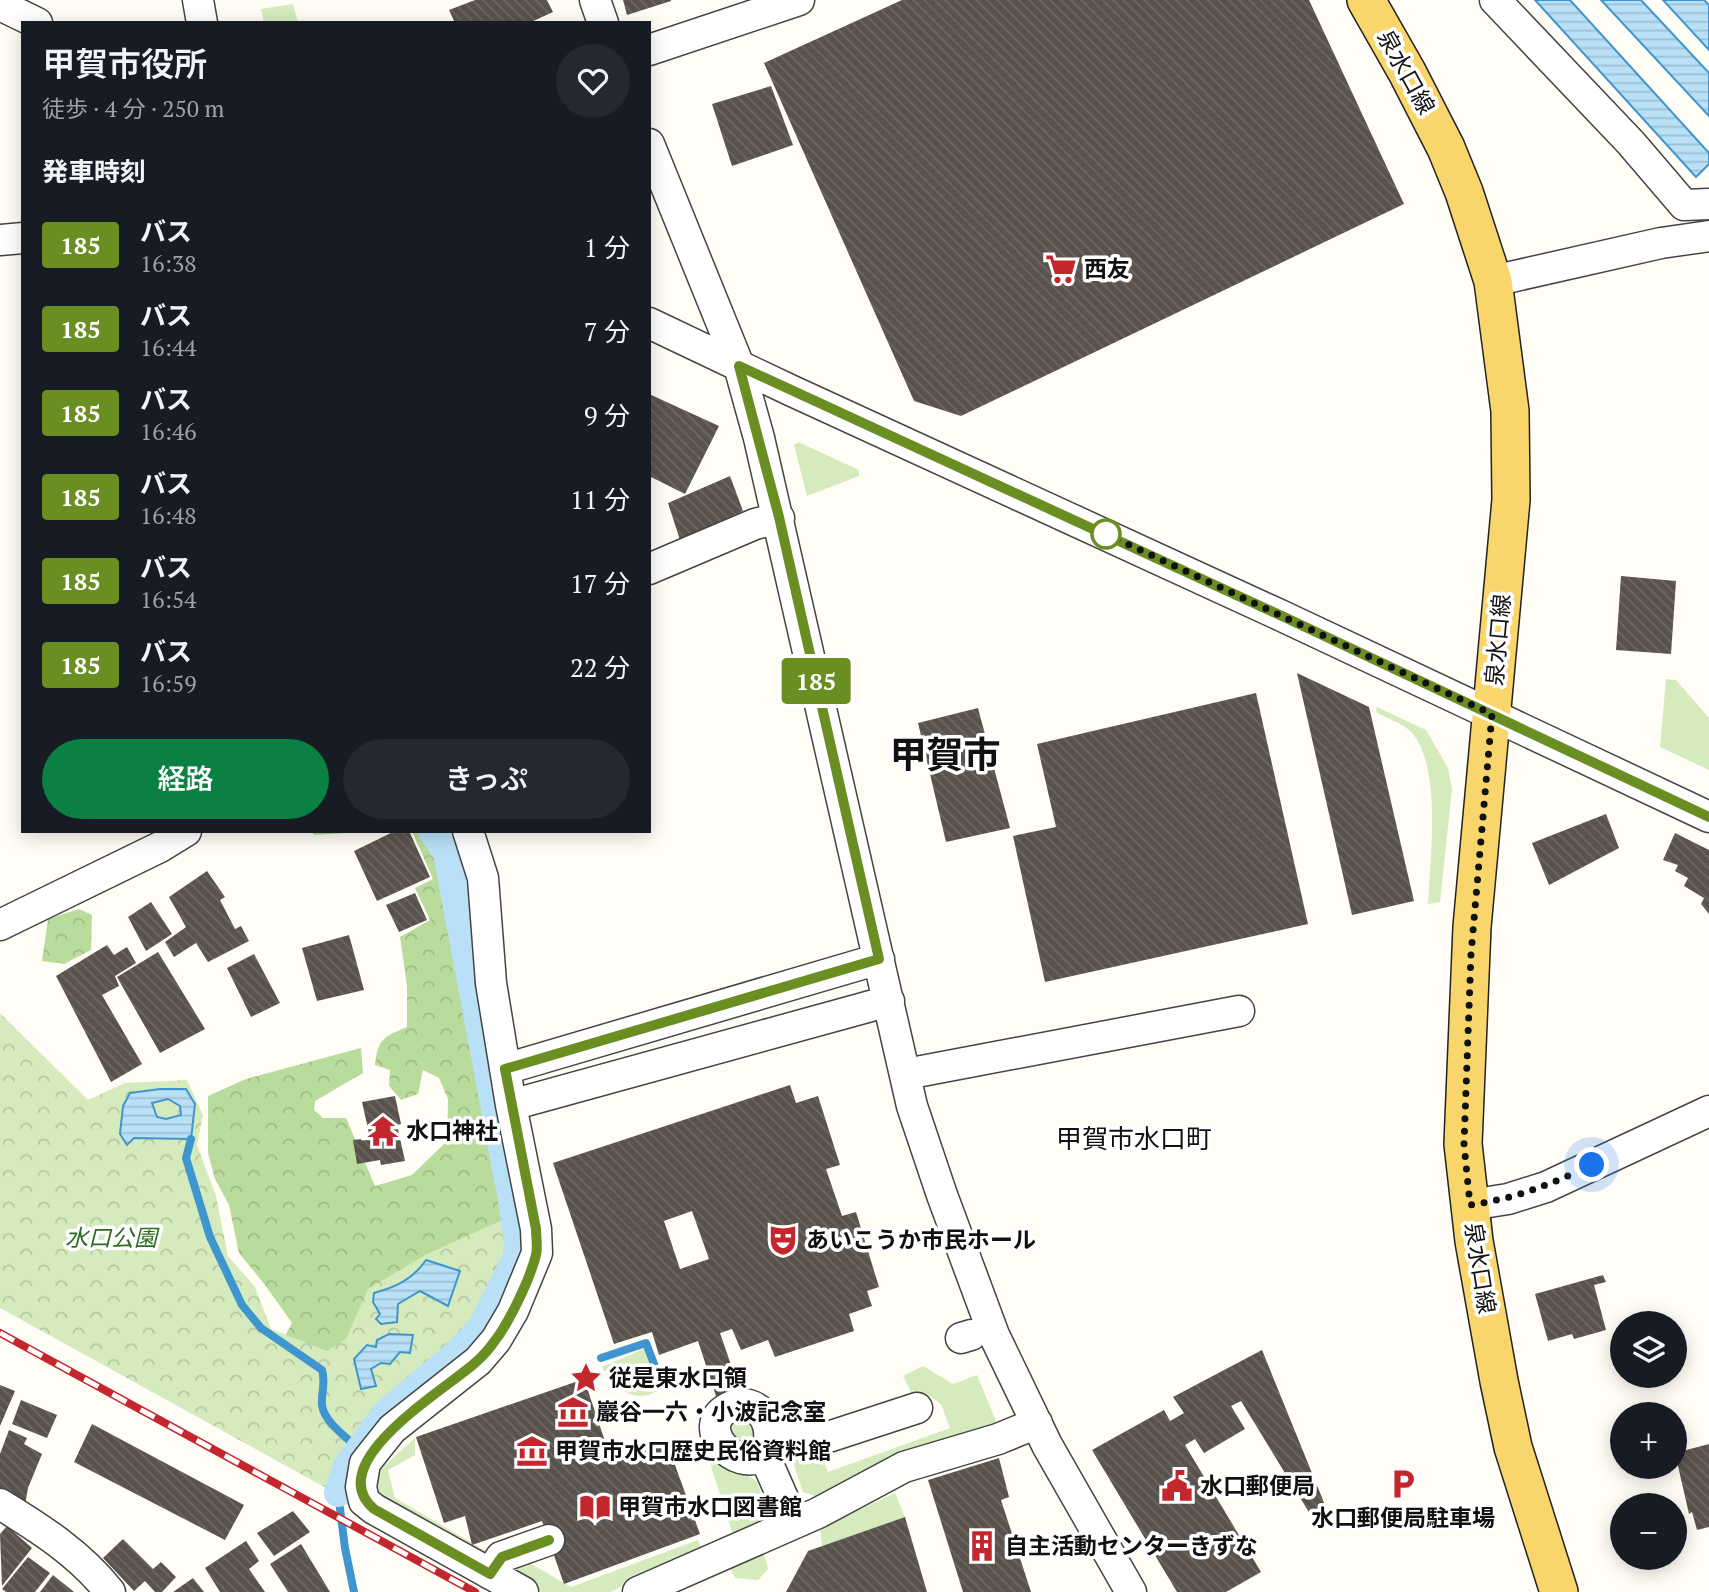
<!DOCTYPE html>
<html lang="ja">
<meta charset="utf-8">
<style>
body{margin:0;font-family:"PT Serif","Noto Sans JP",serif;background:#242831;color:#f1f3f6;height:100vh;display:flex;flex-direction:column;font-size:26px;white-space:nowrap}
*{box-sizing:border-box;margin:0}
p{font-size:23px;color:#9ea1a6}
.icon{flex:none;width:38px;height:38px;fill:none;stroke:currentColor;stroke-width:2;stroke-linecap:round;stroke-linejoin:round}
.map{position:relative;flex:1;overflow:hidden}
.sheet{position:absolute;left:21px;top:21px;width:630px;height:812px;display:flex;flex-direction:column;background:#171b24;border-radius:0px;box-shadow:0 4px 18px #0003}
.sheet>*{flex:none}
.badge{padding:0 14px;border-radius:5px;font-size:24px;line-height:46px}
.fabs{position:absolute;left:1610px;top:1311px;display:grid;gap:14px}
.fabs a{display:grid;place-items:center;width:77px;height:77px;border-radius:50%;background:#171b24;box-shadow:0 4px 18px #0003;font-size:35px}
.you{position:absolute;width:35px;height:35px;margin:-18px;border:5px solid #fff;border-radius:50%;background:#1a73e8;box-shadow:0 0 0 10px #1a73e833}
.map>.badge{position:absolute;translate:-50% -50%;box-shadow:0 0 0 4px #fff}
h2{padding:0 21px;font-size:26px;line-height:63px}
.round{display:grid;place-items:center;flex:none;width:74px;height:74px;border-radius:37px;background:#242831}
.overview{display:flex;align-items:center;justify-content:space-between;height:119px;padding:0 21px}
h1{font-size:33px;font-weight:600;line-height:52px}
.primary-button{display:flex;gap:14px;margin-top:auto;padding:14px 21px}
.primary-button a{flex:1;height:80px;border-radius:42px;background:#0b8043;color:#fff;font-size:28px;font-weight:600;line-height:80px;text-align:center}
.primary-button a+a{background:#242831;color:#f1f3f6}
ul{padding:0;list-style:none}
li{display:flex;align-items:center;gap:21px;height:84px;padding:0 21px}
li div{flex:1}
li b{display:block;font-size:26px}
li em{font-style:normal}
li .badge{min-width:77px;font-weight:700;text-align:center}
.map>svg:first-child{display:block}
.grass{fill:#d5ebbd}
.forest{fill:url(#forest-crowns)}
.park{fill:url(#park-crowns)}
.water{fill:url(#water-rules);stroke:#3f96cf;stroke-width:2;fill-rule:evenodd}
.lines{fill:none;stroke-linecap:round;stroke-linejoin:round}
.stream{stroke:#3f96cf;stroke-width:8}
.canal{stroke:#b9e0f7;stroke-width:28}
.building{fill:url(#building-back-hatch);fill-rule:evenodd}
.minor-casing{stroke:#444;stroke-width:33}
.major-casing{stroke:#222;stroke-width:40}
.minor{stroke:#fff;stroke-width:30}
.major{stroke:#f9d66b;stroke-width:37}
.rail-casing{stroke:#c4262e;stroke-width:8}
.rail{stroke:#fff;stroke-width:5;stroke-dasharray:16;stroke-linecap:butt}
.line-casing{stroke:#fff;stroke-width:16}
.line{stroke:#6b8e23;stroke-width:10}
.walk{stroke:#111;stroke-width:7;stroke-dasharray:0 12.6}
.stop-dot{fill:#fff;stroke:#6b8e23;stroke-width:3.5}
.labels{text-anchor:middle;stroke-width:7;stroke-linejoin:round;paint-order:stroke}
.street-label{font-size:23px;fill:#111;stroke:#fff}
.poi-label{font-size:23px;font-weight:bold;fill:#111;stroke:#fff;text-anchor:start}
.park-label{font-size:23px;font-style:italic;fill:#2f6b1f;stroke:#fff}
.quarter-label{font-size:26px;fill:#111;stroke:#fff}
.town-label{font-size:37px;font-weight:bold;fill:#111;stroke:#fff}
</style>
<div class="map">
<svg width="1709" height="1592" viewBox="0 0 1709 1592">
<defs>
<pattern id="forest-crowns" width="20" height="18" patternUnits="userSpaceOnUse" patternTransform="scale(1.75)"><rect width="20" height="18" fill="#b9dc9c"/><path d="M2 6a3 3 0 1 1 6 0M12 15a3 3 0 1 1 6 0" fill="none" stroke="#9ebc85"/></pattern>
<pattern id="park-crowns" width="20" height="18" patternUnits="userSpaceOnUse" patternTransform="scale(1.75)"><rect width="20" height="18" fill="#d5ebbd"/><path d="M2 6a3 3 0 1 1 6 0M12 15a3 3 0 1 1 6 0" fill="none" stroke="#b6c8a1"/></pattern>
<pattern id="water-rules" width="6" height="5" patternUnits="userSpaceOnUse" patternTransform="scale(1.75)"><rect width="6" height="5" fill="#b9e0f7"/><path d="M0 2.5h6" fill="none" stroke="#9ebfd3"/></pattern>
<pattern id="building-back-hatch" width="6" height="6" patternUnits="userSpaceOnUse" patternTransform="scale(1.75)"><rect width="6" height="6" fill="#5a524d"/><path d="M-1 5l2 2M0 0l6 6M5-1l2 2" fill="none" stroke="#6d6662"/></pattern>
</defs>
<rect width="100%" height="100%" fill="#fffdf5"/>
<path class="grass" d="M 293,4 L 298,23 L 264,23 L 261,9 Z
M 798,442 L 859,470 L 859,476 L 807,496 L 794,445 Z
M 1666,679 L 1676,680 L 1709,718 L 1709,770 L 1660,747 Z
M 1377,707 L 1426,730 L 1448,768 L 1452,789 L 1440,902 L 1428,904 C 1430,861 1443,761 1409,730 C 1401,723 1386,718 1376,712 Z
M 646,1348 L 662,1387 C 640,1407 613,1390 602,1367 Z
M 923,1366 L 953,1384 L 977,1375 L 998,1426 L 905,1450 L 816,1496 L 803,1492 L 789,1450 L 820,1454 L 828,1472 L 950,1428 L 941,1404 L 930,1396 L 916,1402 L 903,1376 Z
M 736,1415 L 755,1422 L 755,1438 L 748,1444 L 734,1444 L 727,1422 Z
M 415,1438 L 415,1455 L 388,1470 L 395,1498 L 486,1551 L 479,1560 L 377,1500 L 374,1475 Z
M 705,1448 L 729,1466 L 757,1481 L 770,1521 L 734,1538 Z
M 895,1493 L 905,1517 L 822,1546 L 820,1528 Z
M 698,1540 L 702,1549 L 610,1592 L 542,1592 L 511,1574 L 526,1561 L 571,1587 Z
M 764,1554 L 768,1569 L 758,1580 L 735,1578 L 728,1565 Z"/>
<path class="forest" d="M 311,831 L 378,831 L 314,835 Z
M 412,831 L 447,831 L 451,841 L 519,1182 L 524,1259 L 481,1338 L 434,1380 L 279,1347 L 292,1323 L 265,1285 L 239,1253 L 229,1205 L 215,1179 L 208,1153 L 208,1096 L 246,1079 L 361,1048 L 363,1073 L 315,1101 L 314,1110 L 323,1118 L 346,1118 L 375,1186 L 412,1175 L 447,1141 L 448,1099 L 439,1078 L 423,1070 L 418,1094 L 401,1100 L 389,1086 L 390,1070 L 375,1065 C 378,1039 383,1037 407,1027 L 407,986 L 400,937 L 430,920 L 415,888 L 433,879 Z
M 79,909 L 92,915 L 91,950 L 64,964 L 42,961 L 48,919 Z"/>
<path class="park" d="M 0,1013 L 88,1100 L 125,1083 L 187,1080 L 203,1115 L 197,1145 L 216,1196 L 228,1256 L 255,1287 L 271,1329 L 327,1351 L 346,1339 L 368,1289 L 427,1254 L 507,1218 L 510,1268 L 480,1329 L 427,1392 L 351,1463 L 337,1494 L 0,1308 Z"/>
<path class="water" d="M 1535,0 L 1570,0 L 1709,153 L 1709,164 L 1696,177 Z
M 1601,0 L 1641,0 L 1709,73 L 1709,116 Z
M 1663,0 L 1704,0 L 1709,5 L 1709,50 Z
M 160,1089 L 186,1089 L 195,1104 L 191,1139 L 134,1138 L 127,1145 L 120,1134 L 123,1106 L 130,1093 ZM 168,1099 L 180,1106 L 181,1115 L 166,1119 L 157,1117 L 152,1103 Z
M 426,1260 L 460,1271 L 448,1306 L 420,1291 L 398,1304 L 397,1322 L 381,1324 L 376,1319 L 380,1314 L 373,1302 L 374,1293 C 396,1287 413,1279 426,1260 Z
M 389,1334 L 413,1335 L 410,1353 L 400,1352 L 390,1364 L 381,1363 L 371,1369 L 376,1386 L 361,1389 L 354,1359 L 367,1345 L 376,1347 L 377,1340 Z"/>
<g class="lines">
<path class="stream" d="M 191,1139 L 186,1158 L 210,1237 L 242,1305 L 261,1328 L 322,1370 C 326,1382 321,1393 322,1405 C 324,1422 347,1438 359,1449
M 601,1358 L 646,1343 L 654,1364
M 338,1493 L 345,1548 L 354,1592"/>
<path class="canal" d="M 338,1493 L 347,1466 L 386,1413 L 459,1352 L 482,1327 L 516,1259 L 518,1241 L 512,1200 L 447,853 L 432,831"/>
</g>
<path class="building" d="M 475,0 L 547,0 L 553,12 L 529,23 L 455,23 L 449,10 Z
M 623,0 L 671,0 L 671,1 L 627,15 Z
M 902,0 L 1309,0 L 1404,204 L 961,416 L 914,401 L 764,63 Z
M 771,86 L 793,145 L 732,166 L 712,104 Z
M 649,394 L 719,426 L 685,494 L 649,476 Z
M 730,476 L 743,511 L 680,540 L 668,503 Z
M 1621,576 L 1676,581 L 1671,654 L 1616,650 Z
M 1297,673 L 1369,707 L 1414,901 L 1352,915 Z
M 1256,693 L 1308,924 L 1045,982 L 1013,836 L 1056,827 L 1037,744 Z
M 978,708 L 1010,828 L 946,842 L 918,723 Z
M 1606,814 L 1619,848 L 1549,885 L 1532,843 Z
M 395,831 L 409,831 L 430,877 L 377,901 L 354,851 Z
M 1675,833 L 1709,850 L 1709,914 L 1701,904 L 1704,898 L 1684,886 L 1688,878 L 1675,871 L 1678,865 L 1663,860 Z
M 207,871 L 225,897 L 220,900 L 235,929 L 241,926 L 249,941 L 208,962 L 196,943 L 174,957 L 165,942 L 186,927 L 169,897 Z
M 415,893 L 427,920 L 399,932 L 386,905 Z
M 151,902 L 172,934 L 146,951 L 128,917 Z
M 349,935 L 364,990 L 317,1001 L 302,948 Z
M 107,945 L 114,955 L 127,947 L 136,963 L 115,976 L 119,986 L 102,995 L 142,1064 L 111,1082 L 56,976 Z
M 158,952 L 205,1029 L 160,1053 L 117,977 Z
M 254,954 L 280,1003 L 251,1017 L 227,968 Z
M 790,1085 L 796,1103 L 818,1096 L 840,1165 L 826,1169 L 842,1216 L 856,1212 L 879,1287 L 867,1291 L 872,1306 L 849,1314 L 854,1331 L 775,1357 L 768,1340 L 741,1350 L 732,1329 L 720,1333 L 740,1391 L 717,1399 L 698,1341 L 659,1355 L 652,1332 L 614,1344 L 553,1163 ZM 692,1211 L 709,1259 L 680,1269 L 664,1221 Z
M 395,1096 L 401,1124 L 397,1125 L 405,1161 L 381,1165 L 380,1160 L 357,1164 L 353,1140 L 370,1138 L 362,1102 Z
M 1603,1275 L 1606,1282 L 1594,1285 L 1606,1330 L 1574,1339 L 1572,1334 L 1548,1341 L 1535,1294 Z
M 1262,1350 L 1325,1505 L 1310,1514 L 1241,1401 L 1231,1406 L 1245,1429 L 1204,1453 L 1195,1439 L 1185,1445 L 1261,1572 L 1226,1592 L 1177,1592 L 1092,1450 L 1164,1410 L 1170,1421 L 1184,1413 L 1173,1397 Z
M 584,1379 L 612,1462 L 667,1443 L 700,1534 L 564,1584 L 542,1521 L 472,1545 L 465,1516 L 444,1523 L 416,1437 Z
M 0,1385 L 15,1391 L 0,1426 Z
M 21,1400 L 57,1415 L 47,1438 L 12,1424 Z
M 92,1424 L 244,1505 L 225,1540 L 74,1462 Z
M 9,1430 L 27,1438 L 24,1444 L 42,1454 L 28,1488 L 25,1505 L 0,1491 L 0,1454 Z
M 1709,1444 L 1709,1527 L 1697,1530 L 1692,1512 L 1689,1514 L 1675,1453 Z
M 999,1458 L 1009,1497 L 1001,1500 L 1031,1592 L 963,1592 L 928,1480 Z
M 293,1511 L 310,1532 L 274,1556 L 257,1533 Z
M 905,1517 L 927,1592 L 786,1592 L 808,1551 Z
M 7,1526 L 32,1548 L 2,1586 L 0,1534 Z
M 123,1539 L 153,1569 L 161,1562 L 176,1577 L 162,1592 L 155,1592 L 145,1581 L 134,1591 L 103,1558 Z
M 246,1541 L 259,1561 L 249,1569 L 265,1592 L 220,1592 L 205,1568 Z
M 301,1544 L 330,1592 L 288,1592 L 270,1564 Z
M 28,1557 L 50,1573 L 35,1592 L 6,1592 L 2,1589 Z
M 53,1575 L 74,1592 L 40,1592 Z
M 193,1578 L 204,1592 L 173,1592 Z"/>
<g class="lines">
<defs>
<path id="minor" d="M 198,0 L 202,23
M 595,0 L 603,23
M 1495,0 L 1631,143 L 1684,205 L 1709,204
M 0,5 L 37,23
M 649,50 L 799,0
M 649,144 L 739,366 L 759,438 L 912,1106 L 942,1195 L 994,1335 L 1047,1445 L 1131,1592
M 0,240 L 23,238
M 1493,281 L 1661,243 L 1709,236
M 649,323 L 790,390 L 1282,616 L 1709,817
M 649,569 L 755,524 L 779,518
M 468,831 L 483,878 L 491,983 L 511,1105 L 536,1229 L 537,1253 L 513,1311 L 496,1340 L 478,1361 L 392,1429 L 365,1463 L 361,1487 L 364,1501 L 374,1509 L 523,1592
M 0,925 L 160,847 L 186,831
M 505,1069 L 879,959
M 906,1074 L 1239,1011
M 511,1105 L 889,1001
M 1470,1205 L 1508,1199 L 1546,1187 L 1709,1111
M 961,1338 L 971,1335
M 771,1437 L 819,1440 L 917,1408
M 764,1455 C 734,1474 694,1426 728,1408 C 734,1405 742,1403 749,1405 C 770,1411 774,1439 764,1455 L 794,1523
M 0,1504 C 41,1529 80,1554 110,1592
M 490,1574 L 501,1557 L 549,1540
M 638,1592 L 818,1513 L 904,1467 L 998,1439 L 1037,1423"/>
<path id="major" d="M 1366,0 L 1407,72 L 1446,148 L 1464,192 L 1493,281 L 1510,411 L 1511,500 L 1472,927 L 1463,1144 L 1474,1241 L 1499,1381 L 1513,1447 L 1559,1592"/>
</defs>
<use href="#minor" class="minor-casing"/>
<use href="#major" class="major-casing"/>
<use href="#minor" class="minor"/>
<use href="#major" class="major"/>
<defs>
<path id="rail" d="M 0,1333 L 475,1592"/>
</defs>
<use href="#rail" class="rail-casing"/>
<use href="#rail" class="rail"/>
</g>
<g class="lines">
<defs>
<path id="line" d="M 549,1540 L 502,1557 L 490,1574 L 374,1509 C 320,1462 447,1389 476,1362 C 483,1356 489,1349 494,1342 C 509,1323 530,1279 536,1255 C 538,1247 536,1237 536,1229 L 505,1069 L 879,959 L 779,517 L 739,366 L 1282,616 L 1709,817"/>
</defs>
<use href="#line" class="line-casing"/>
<use href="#line" class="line"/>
<path class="walk" d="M 1106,534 L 1492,714 L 1471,954 L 1464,1144 L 1470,1205 C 1517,1198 1549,1185 1592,1165"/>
</g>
<defs>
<symbol id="supermarket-bare" viewBox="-9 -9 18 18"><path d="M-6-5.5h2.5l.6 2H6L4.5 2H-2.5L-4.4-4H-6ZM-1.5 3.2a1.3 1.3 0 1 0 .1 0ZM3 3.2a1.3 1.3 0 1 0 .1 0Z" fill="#c4262e" stroke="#fff" stroke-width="2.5" paint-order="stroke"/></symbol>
<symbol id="temple-bare" viewBox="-9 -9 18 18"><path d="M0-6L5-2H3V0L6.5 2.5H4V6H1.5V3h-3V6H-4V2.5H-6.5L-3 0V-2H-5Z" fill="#c4262e" stroke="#fff" stroke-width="2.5" paint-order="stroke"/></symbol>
<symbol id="theatre-bare" viewBox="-9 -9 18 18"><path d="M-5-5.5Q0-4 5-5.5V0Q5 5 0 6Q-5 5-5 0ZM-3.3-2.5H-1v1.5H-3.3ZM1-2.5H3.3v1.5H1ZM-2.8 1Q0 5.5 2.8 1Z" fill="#c4262e" stroke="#fff" stroke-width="2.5" paint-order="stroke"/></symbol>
<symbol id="sight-bare" viewBox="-9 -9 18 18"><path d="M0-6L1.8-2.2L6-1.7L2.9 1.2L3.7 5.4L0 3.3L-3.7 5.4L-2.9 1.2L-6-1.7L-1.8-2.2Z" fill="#c4262e" stroke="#fff" stroke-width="2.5" paint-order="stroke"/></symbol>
<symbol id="museum-bare" viewBox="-9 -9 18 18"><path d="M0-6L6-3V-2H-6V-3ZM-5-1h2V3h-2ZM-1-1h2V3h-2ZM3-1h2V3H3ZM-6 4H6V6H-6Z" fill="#c4262e" stroke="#fff" stroke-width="2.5" paint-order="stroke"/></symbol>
<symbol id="parking-bare" viewBox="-9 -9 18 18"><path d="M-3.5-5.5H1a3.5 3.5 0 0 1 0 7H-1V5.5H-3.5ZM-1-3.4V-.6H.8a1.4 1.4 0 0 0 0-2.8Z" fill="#c4262e" stroke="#fff" stroke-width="2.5" paint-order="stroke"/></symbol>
<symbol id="civic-bare" viewBox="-9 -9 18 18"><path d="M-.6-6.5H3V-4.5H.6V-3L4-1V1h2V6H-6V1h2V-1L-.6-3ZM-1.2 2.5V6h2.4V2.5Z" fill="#c4262e" stroke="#fff" stroke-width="2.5" paint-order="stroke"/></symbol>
<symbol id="library-bare" viewBox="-9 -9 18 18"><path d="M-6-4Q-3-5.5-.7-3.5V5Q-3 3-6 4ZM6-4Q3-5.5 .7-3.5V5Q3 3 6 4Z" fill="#c4262e" stroke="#fff" stroke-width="2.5" paint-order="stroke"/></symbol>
<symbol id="building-bare" viewBox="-9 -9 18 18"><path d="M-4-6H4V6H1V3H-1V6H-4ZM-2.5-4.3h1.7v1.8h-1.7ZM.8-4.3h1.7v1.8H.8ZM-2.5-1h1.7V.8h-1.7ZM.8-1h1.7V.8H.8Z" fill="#c4262e" stroke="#fff" stroke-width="2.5" paint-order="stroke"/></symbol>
</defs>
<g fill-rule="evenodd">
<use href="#supermarket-bare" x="1039" y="247" width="44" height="44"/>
<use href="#temple-bare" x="361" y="1109" width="44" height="44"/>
<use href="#theatre-bare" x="761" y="1218" width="44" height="44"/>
<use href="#sight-bare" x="564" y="1356" width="44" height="44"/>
<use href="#museum-bare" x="551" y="1390" width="44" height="44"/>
<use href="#museum-bare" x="510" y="1429" width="44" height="44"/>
<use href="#parking-bare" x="1381" y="1462" width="44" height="44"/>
<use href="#civic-bare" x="1155" y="1464" width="44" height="44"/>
<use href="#library-bare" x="573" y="1485" width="44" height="44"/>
<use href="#building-bare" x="960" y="1524" width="44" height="44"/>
</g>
<circle class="stop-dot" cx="1106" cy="534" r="14"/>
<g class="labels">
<g class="street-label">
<text transform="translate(1406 72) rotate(61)" y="8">泉水口線</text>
<text transform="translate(1498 640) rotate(-85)" y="8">泉水口線</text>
<text transform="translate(1480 1268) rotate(81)" y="8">泉水口線</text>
</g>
<g class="poi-label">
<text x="1084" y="277">西友</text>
<text x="406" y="1139">水口神社</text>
<text x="806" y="1248">あいこうか市民ホール</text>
<text x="609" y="1386">従是東水口領</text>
<text x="596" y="1420">巖谷一六・小波記念室</text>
<text x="555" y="1459">甲賀市水口歴史民俗資料館</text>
<text x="1200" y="1494">水口郵便局</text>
<text x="618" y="1515">甲賀市水口図書館</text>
<text x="1403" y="1526" text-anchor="middle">水口郵便局駐車場</text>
<text x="1005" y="1554">自主活動センターきずな</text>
</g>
<g class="park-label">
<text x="111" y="1246">水口公園</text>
</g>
<g class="quarter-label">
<text x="1134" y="1148">甲賀市水口町</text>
</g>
<g class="town-label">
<text x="945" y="768">甲賀市</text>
</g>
</g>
</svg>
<div class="fabs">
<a><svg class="icon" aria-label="layers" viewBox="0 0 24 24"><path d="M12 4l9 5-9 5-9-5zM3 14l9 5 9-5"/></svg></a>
<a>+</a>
<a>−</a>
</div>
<div class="you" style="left:1592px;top:1165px"></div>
<b class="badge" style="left:816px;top:681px;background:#6b8e23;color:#fff">185</b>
<section class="sheet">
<div class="overview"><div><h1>甲賀市役所</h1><p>徒歩 · 4 分 · 250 m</p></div><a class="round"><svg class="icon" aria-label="heart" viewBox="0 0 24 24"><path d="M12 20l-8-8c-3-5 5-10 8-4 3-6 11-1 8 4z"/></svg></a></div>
<h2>発車時刻</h2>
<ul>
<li><span class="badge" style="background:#6b8e23;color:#fff">185</span><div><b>バス</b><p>16:38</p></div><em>1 分</em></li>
<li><span class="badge" style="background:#6b8e23;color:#fff">185</span><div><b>バス</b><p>16:44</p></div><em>7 分</em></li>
<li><span class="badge" style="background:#6b8e23;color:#fff">185</span><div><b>バス</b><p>16:46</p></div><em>9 分</em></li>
<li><span class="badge" style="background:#6b8e23;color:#fff">185</span><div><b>バス</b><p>16:48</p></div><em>11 分</em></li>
<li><span class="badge" style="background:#6b8e23;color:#fff">185</span><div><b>バス</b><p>16:54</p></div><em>17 分</em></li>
<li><span class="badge" style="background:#6b8e23;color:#fff">185</span><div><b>バス</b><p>16:59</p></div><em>22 分</em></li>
</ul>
<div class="primary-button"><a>経路</a><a>きっぷ</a></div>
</section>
</div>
